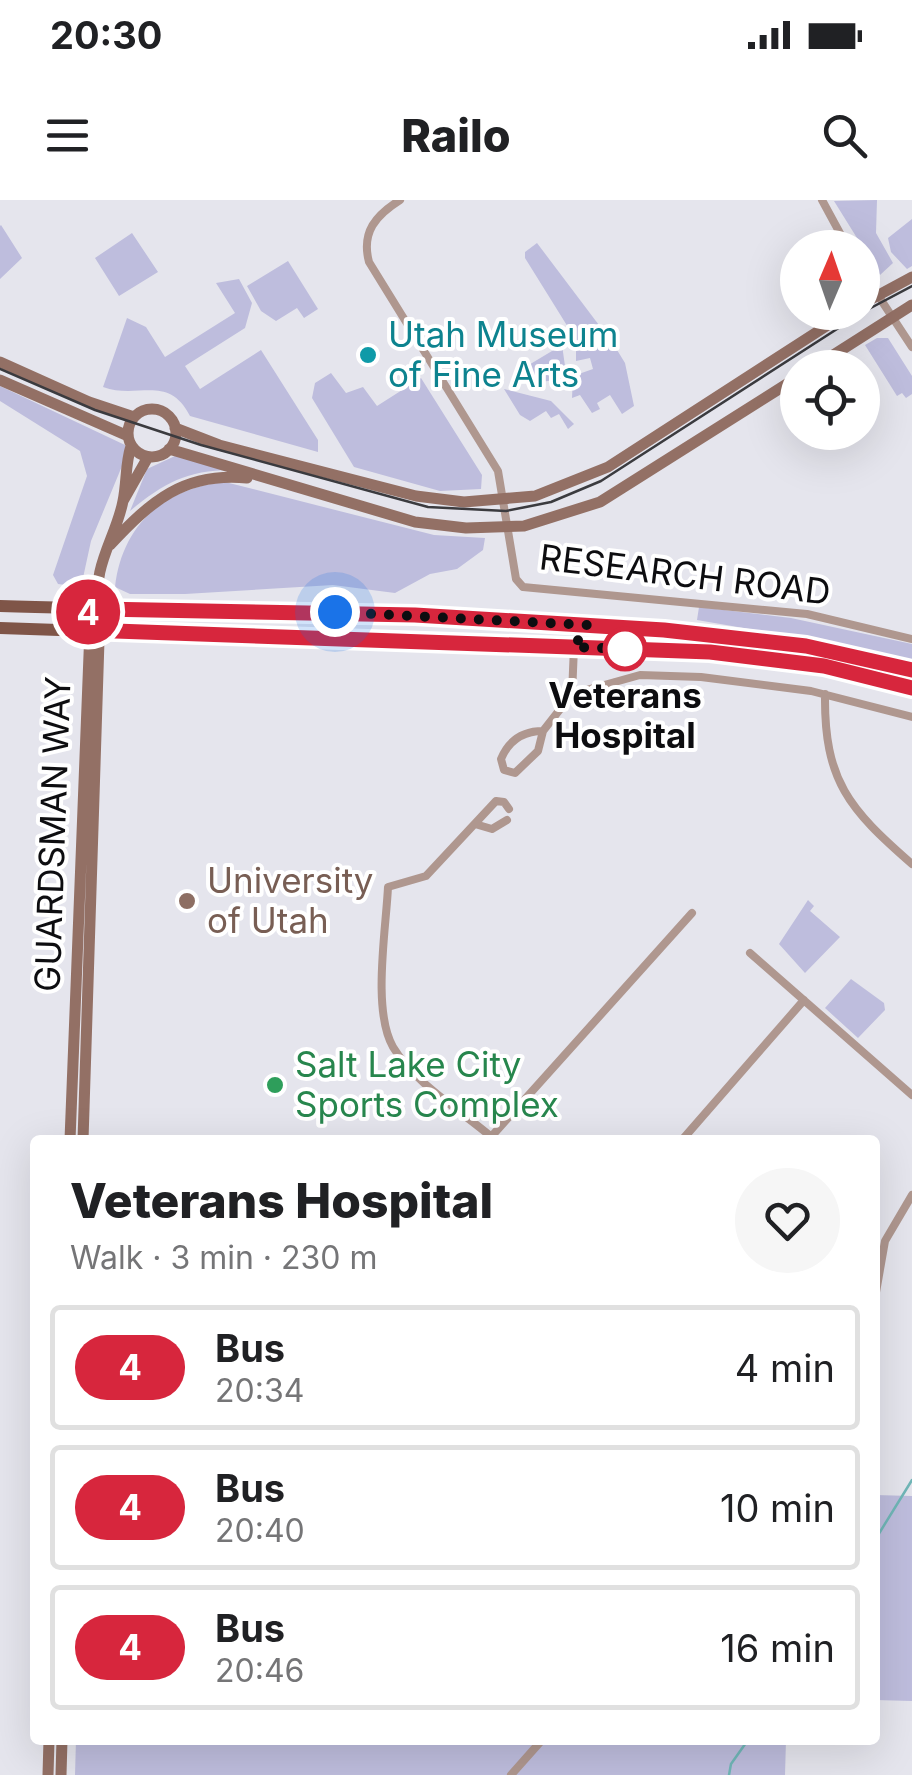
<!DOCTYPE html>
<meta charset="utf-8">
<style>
body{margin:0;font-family:Inter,sans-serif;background:#f6f6f6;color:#202124;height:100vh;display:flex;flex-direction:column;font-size:38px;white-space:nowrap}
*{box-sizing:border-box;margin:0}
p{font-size:32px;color:#757577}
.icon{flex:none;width:55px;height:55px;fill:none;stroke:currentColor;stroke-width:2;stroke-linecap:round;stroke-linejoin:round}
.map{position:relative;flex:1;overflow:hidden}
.panel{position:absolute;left:30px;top:935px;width:850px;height:610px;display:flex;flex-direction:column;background:#fff;border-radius:10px;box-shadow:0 10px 40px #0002}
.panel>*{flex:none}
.badge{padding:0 20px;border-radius:32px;font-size:35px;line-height:65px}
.needle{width:65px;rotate:2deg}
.buttons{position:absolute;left:780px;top:30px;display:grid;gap:20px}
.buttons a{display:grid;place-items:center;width:100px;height:100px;border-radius:50%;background:#fff;box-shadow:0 10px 40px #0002;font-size:50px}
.you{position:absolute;width:50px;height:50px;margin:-25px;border:8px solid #fff;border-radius:50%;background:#1a73e8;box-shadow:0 0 0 15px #1a73e833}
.map>.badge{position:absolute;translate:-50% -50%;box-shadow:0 0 0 5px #fff}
.round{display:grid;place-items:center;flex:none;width:105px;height:105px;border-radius:52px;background:#f6f6f6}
.headline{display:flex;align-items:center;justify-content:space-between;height:170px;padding:0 40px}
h1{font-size:48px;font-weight:800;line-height:75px}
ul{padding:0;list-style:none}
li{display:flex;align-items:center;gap:30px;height:125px;margin:0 20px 15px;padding:0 20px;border:5px solid #e0e0e0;border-radius:10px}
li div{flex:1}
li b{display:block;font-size:38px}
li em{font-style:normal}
li .badge{min-width:110px;font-weight:700;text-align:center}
.status{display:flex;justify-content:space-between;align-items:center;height:70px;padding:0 50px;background:#fff;direction:ltr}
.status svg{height:28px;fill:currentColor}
header{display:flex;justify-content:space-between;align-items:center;height:130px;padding:0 40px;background:#fff;font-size:45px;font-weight:800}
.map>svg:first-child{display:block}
.green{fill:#bebddd}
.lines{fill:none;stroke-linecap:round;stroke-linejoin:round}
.stream{stroke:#70b6b7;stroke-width:2.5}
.street{stroke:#af978f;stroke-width:8}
.secondary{stroke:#937065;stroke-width:11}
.primary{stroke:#7f5548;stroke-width:12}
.tram{stroke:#3b3b3f;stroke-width:2.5}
.line-casing{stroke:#fff;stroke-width:22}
.line{stroke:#d7263d;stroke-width:15}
.walk{stroke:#0d0d10;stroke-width:10;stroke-dasharray:0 18}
.culture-dot{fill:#0f9aa8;stroke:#fff;stroke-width:4}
.stop-dot{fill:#fff;stroke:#d7263d;stroke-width:5}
.education-dot{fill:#8d6e63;stroke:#fff;stroke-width:4}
.leisure-dot{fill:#2e9e5b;stroke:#fff;stroke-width:4}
.labels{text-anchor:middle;stroke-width:8;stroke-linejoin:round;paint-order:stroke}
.culture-label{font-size:35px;fill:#0d838f;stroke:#fff;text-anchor:start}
.street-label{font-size:35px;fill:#0d0d10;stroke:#fff}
.stop-label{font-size:35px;font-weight:bold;fill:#0d0d10;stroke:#fff}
.education-label{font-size:35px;fill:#785e54;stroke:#fff;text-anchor:start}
.leisure-label{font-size:35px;fill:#27864d;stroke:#fff;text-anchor:start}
</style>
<div class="status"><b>20:30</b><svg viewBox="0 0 49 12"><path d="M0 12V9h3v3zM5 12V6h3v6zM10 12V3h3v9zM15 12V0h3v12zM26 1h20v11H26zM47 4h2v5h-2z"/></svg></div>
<header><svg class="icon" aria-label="menu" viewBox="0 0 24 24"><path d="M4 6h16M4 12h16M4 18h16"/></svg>Railo<svg class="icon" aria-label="search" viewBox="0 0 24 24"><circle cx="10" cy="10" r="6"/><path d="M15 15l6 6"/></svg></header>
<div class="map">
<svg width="912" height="1575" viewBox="0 0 912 1575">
<rect width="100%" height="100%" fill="#e5e5ed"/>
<path class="green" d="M 877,0 L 876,33 L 893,63 L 880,75 L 834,1 Z
M 912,19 L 912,66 L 907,69 L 891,52 L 888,38 Z
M 1,25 L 22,58 L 0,79 L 0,26 Z
M 132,33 L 158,72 L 119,96 L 95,58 Z
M 537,43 L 614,145 L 625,163 L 634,206 L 622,214 L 610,195 L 597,203 L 600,209 L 592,213 L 580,195 L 572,198 L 573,176 L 593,169 L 590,158 L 576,161 L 576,140 L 525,58 L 525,52 Z
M 288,61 L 318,109 L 304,118 L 297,108 L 276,121 L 261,111 L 247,86 Z
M 239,79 L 252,103 L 245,128 L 185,166 L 200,189 L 261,150 L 318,240 L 318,252 L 190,216 C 168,173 138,200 103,187 L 127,118 L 146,127 L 165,157 L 235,113 L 216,83 Z
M 877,138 L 888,138 L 912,176 L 912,194 L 906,198 L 902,193 L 897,196 L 865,145 Z
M 562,145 L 565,166 L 557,180 L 530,183 L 517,172 Z
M 331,173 L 346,193 L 363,187 L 377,206 L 421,178 L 482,275 L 481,289 L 440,291 L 354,267 L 312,198 L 315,183 Z
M 0,186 L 125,245 L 127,254 L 91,341 L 81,387 L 58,384 L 53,375 L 87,276 L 80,251 L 0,201 Z
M 504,189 L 551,201 L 574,224 L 568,229 L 559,214 L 551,218 L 546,211 L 530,221 L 520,215 Z
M 175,256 L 230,270 C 188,270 162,284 130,311 L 147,269 Z
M 225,282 L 434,335 L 485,338 L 483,350 L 457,369 L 430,374 L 395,393 L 333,385 L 185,394 L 130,394 L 115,387 C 122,325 164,288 225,282 Z
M 699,407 L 791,418 L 912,444 L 912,462 L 850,446 L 697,420 Z
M 808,700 L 814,706 L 810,711 L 840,737 L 805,773 L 779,744 Z
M 851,779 L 884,803 L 885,810 L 858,838 L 825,808 Z
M 875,1295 L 912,1296 L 912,1501 L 875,1500 Z
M 76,1540 L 786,1540 L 785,1575 L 75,1575 Z"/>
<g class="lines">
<path class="stream" d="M 875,1340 L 912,1280
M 729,1575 L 731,1564 L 748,1540"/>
<path class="street" d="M 400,0 C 376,15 361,32 369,62 L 498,271 L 516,379 L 523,387 L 807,414 L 912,439
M 822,0 L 848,48
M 862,71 L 912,147
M 572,494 L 640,475 L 701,477 L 811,491 L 912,517
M 825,494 C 824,581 849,609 912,664
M 543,531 C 523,531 509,540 501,559 L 504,570 L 515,573 L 538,551 L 543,531 L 572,494 L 574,447
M 475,624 L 492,629 L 507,620
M 750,753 L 912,895
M 491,937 L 692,713
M 495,940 C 463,912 415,884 393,847 C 372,810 386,730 388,687 L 426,676 L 496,601 L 504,602 L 509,609
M 682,940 L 804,800
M 875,1098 L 885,1041 L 912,995
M 511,1575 L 542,1540"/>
<path class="secondary" d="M 862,104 L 912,77
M 0,162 L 89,202 L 134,217
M 813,168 L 912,105
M 0,180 L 128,236
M128 233a24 24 0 1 1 48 0a24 24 0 1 1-48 0Z
M 175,228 L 219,245 L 416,296 L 464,302 L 535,296 L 608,267 L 848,112
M 169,249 L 415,322 L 466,328 L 524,326 L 600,302 L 798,177
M 123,301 L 148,257
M 110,345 C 151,301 184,272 247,278
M 70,940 L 91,404
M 83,940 L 100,409 C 90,369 116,338 123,301 C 127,282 125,265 131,246
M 48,1575 L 49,1540
M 61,1575 L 62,1540"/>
<path class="primary" d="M 0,406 C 197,412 394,411 590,425 C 699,434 807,440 912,470
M 0,428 L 710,452 L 824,466 L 912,488"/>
<path class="tram" d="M 0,169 L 95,210 L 201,245 L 428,307 L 506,311 L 551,302 L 601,281 L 865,111 L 912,86"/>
</g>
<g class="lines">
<defs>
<path id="line" d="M 912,470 L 806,446 L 664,430 L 415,415 L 100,409 L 97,396 L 88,408 L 87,430 L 710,452 L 824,466 L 912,488"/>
</defs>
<use href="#line" class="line-casing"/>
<use href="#line" class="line"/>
<path class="walk" d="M 335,412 L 587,425 L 574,447 L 625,449"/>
</g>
<circle class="culture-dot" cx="368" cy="155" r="10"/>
<circle class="stop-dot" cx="625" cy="449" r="20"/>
<circle class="education-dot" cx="187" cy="701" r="10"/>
<circle class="leisure-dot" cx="275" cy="885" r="10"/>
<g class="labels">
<g class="culture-label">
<text x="388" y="147">Utah Museum<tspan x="388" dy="40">of Fine Arts</tspan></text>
</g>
<g class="street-label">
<text transform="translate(685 375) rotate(7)" y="12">RESEARCH ROAD</text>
<text transform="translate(53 634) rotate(-88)" y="12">GUARDSMAN WAY</text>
</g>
<g class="stop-label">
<text x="625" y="508">Veterans<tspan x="625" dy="40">Hospital</tspan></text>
</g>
<g class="education-label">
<text x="207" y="693">University<tspan x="207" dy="40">of Utah</tspan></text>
</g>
<g class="leisure-label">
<text x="295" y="877">Salt Lake City<tspan x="295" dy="40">Sports Complex</tspan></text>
</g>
</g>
</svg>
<div class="buttons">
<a><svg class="needle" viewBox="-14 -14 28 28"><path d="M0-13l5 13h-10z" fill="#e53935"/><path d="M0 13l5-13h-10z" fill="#757577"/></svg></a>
<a><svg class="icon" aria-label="locate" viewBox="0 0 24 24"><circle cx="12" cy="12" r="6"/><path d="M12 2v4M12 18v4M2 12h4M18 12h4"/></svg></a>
</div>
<div class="you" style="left:335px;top:412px"></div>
<b class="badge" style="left:88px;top:412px;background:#d7263d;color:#fff">4</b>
<section class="panel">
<div class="headline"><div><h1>Veterans Hospital</h1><p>Walk · 3 min · 230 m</p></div><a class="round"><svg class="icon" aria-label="heart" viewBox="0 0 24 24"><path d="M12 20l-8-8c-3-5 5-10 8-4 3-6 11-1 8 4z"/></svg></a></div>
<ul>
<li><span class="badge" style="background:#d7263d;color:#fff">4</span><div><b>Bus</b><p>20:34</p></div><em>4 min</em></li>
<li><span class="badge" style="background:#d7263d;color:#fff">4</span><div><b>Bus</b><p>20:40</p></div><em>10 min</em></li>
<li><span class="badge" style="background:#d7263d;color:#fff">4</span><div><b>Bus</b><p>20:46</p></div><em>16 min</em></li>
</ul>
</section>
</div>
